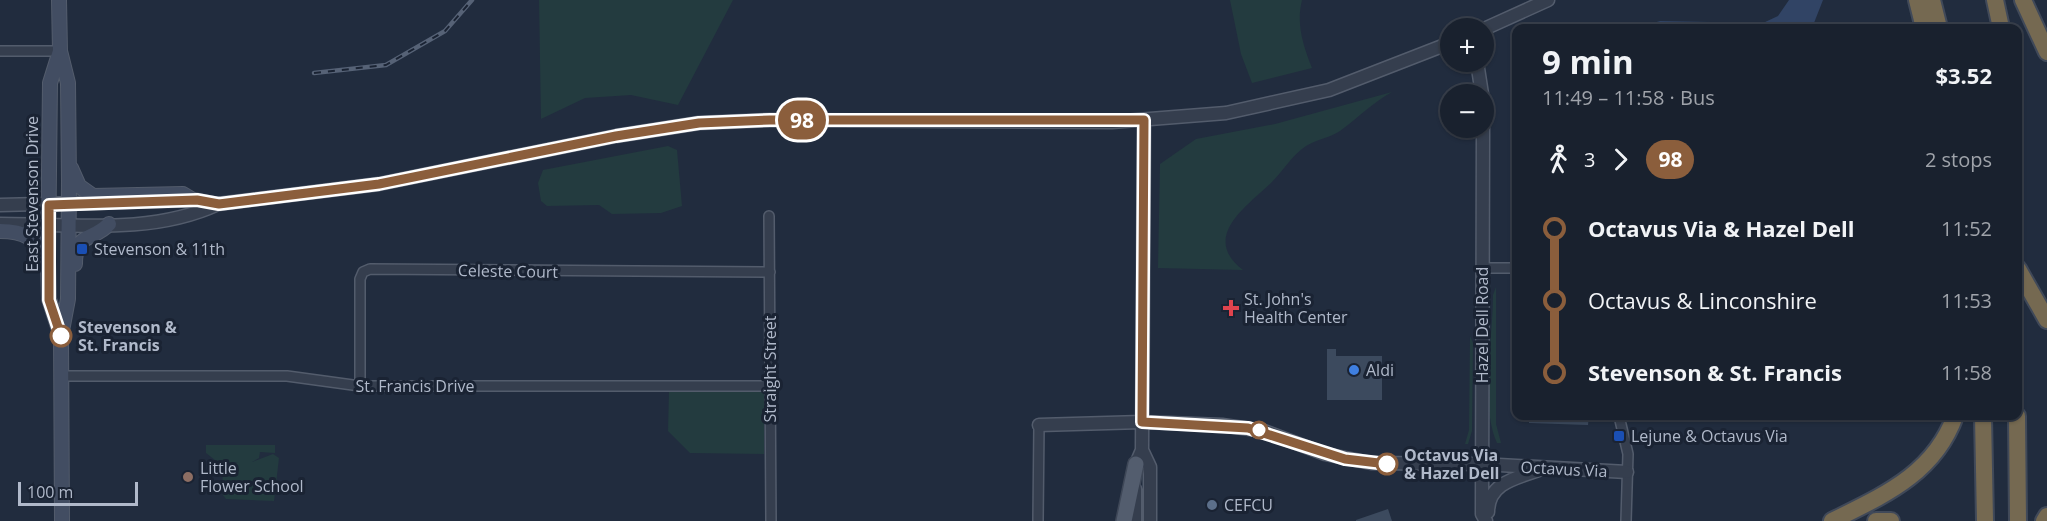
<!DOCTYPE html>
<meta charset="utf-8">
<style>
body{margin:0;font-family:"Open Sans",sans-serif;background:#262e3a;color:#f1f3f6;height:100vh;display:flex;flex-direction:column;font-size:22px;white-space:nowrap}
*{box-sizing:border-box;margin:0}
p{font-size:20px;color:#9fa3aa}
.icon{flex:none;width:33px;height:33px;fill:none;stroke:currentColor;stroke-width:2;stroke-linecap:round;stroke-linejoin:round}
.map{position:relative;flex:1;overflow:hidden}
.drawer{position:absolute;left:1512px;top:24px;width:510px;height:396px;display:flex;flex-direction:column;background:#19212e;border-radius:12px;box-shadow:0 2px 4px #0004,0 0 0 2px #373e4a}
.drawer>*{flex:none}
.badge{padding:0 12px;border-radius:20px;font-size:21px;line-height:39px}
.tools{position:absolute;left:1440px;top:18px;display:grid;gap:12px}
.tools a{display:grid;place-items:center;width:54px;height:54px;border-radius:50%;background:#19212e;box-shadow:0 2px 4px #0004,0 0 0 2px #373e4a;font-size:30px}
.scale{position:absolute;left:18px;bottom:15px;width:120px;box-sizing:border-box;padding-left:6px;border:3px solid #b0b9ca;border-top:0;font-size:16px;line-height:21px;white-space:nowrap;color:#b0b9ca;-webkit-text-stroke:4px #1a2333;paint-order:stroke}
.map>.badge{position:absolute;translate:-50% -50%;box-shadow:0 0 0 3px #fff}
.legs{display:flex;align-items:center;gap:9px;height:66px;padding:0 30px;font-size:20px}
.legs p{margin-inline-start:auto}
.overview{display:flex;align-items:center;justify-content:space-between;height:102px;padding:0 30px}
h1{font-size:33px;font-weight:700;line-height:45px}
ul{padding:0 30px;list-style:none}
li{display:flex;align-items:center;gap:21px;height:72px;font-size:22px}
li i{display:grid;place-items:center;width:9px;height:100%;margin:0 8px;background:currentColor}
li i::after{content:'';width:15px;height:15px;margin:-8px;border:4px solid;border-radius:50%;background:#19212e}
li p{margin-inline-start:auto}
li:first-child i{background:linear-gradient(#0000 50%,currentColor 0)}
li:last-child i{background:linear-gradient(currentColor 50%,#0000 0)}
.map>svg:first-child{display:block}
.green{fill:#233b3f}
.water{fill:#314465}
.building{fill:#3c4a5e}
.lines{fill:none;stroke-linecap:round;stroke-linejoin:round}
.minor-casing{stroke:#535c6c;stroke-width:12}
.tertiary-casing{stroke:#535c6c;stroke-width:15}
.secondary-casing{stroke:#535c6c;stroke-width:16}
.primary-casing{stroke:#3e4757;stroke-width:18}
.motorway-casing{stroke:#404959;stroke-width:20}
.minor{stroke:#353e4e;stroke-width:9}
.tertiary{stroke:#353e4e;stroke-width:12}
.secondary{stroke:#424d62;stroke-width:14}
.primary{stroke:#535d6e;stroke-width:15}
.motorway{stroke:#756951;stroke-width:16}
.rail-casing{stroke:#566276;stroke-width:4.5}
.rail{stroke:#1a2333;stroke-width:2;stroke-dasharray:7;stroke-linecap:butt}
.line-1-casing{stroke:#fff;stroke-width:14}
.line-1{stroke:#8b5e3c;stroke-width:9}
.transit-dot{fill:#1a4fb4;stroke:#1a2333;stroke-width:2}
.health-dot{fill:#e0444e;stroke:#1a2333;stroke-width:2}
.stop-1-dot{fill:#fff;stroke:#8b5e3c;stroke-width:3}
.shop-dot{fill:#3f7fe0;stroke:#1a2333;stroke-width:2}
.education-dot{fill:#8d6e63;stroke:#1a2333;stroke-width:2}
.service-dot{fill:#5c6f8a;stroke:#1a2333;stroke-width:2}
.labels{text-anchor:middle;stroke-width:6;stroke-linejoin:round;paint-order:stroke}
.street-label{font-size:16px;fill:#b0b9ca;stroke:#1a2333}
.poi-label{font-size:16px;fill:#b0b9ca;stroke:#1a2333;text-anchor:start}
.stop-label{font-size:16px;font-weight:bold;fill:#b0b9ca;stroke:#1a2333;text-anchor:start}
</style>
<div class="map">
<svg width="2047" height="521" viewBox="0 0 2047 521">
<rect width="100%" height="100%" fill="#212c3e"/>
<path class="green" d="M 539,0 L 733,0 L 678,105 L 631,95 L 585,98 L 541,119 Z
M 1230,0 L 1302,0 C 1296,24 1303,45 1312,68 L 1252,83 L 1241,54 Z
M 1392,92 C 1372,103 1358,118 1340,131 C 1330,138 1317,139 1306,146 C 1292,155 1283,171 1271,183 C 1247,206 1200,237 1243,270 L 1158,268 L 1160,164 L 1196,139 L 1275,124 Z
M 668,146 L 677,150 L 682,206 L 661,213 L 612,214 L 599,205 L 547,206 L 541,201 L 538,183 L 543,170 Z
M 1496,287 L 1496,424 L 1501,443 L 1497,443 C 1480,406 1493,338 1493,295 Z
M 1470,336 L 1473,343 L 1472,431 L 1468,444 L 1465,444 L 1469,430 Z
M 669,391 L 764,392 L 764,454 L 690,453 L 668,431 Z
M 206,445 L 275,445 L 275,453 L 260,452 L 259,458 L 252,462 L 273,454 L 279,458 L 274,501 L 226,499 L 222,494 L 223,466 L 238,462 L 220,464 L 206,453 Z"/>
<path class="water" d="M 1789,0 L 1823,0 L 1812,28 L 1649,28 L 1650,24 L 1660,21 L 1763,23 L 1778,16 Z"/>
<path class="building" d="M 1327,349 L 1336,349 L 1336,356 L 1382,356 L 1382,400 L 1327,400 Z
M 1529,416 L 1589,416 L 1588,425 L 1529,423 Z
M 1388,509 L 1392,521 L 1356,521 L 1356,520 Z"/>
<g class="lines">
<defs>
<path id="minor" d="M 0,51 L 60,51
M 769,216 L 771,521
M 1483,268 L 1516,268
M 61,376 L 287,376 L 360,386 L 770,386
M 360,386 L 360,279 L 363,272 L 370,269 L 770,272
M 1619,416 L 1628,454 L 1626,521
M 1038,521 L 1039,425"/>
<path id="tertiary" d="M 1484,29 L 1548,0
M 1477,62 L 1482,94
M 1483,128 L 1482,514 L 1486,521
M 0,205 L 197,200 L 218,204 L 379,184 L 616,136 L 699,123 L 770,120 L 1112,122 L 1226,113 L 1329,90 L 1450,43
M 0,224 C 72,224 152,235 218,204
M 1039,425 L 1142,422 L 1222,425 L 1264,431 L 1325,454 L 1371,463 L 1481,464 L 1627,472
M 1142,450 L 1150,467 L 1150,521
M 1135,472 L 1136,464 L 1142,450 L 1144,120
M 1488,512 C 1488,483 1516,478 1539,470
M 1135,521 L 1135,489"/>
<path id="secondary" d="M 59,0 L 60,51 L 68,83 L 69,182 L 68,299 L 61,336 L 62,521
M 60,51 L 50,83 L 48,261 L 49,299 L 61,336
M 71,168 L 79,186 L 93,196 L 183,194 L 193,200
M 0,231 C 25,231 35,238 48,260
M 75,264 C 75,232 93,241 109,224"/>
<path id="primary" d="M 1124,521 L 1136,464"/>
<path id="motorway" d="M 1917,0 L 1924,28
M 1932,0 L 1939,28
M 1995,0 L 2001,28
M 2023,0 L 2047,52
M 2018,269 L 2047,320
M 1983,416 L 1985,521
M 2017,416 L 2018,521
M 1832,521 C 1884,495 1934,474 1955,416
M 1876,521 L 1891,521
M 2044,521 L 2047,516"/>
</defs>
<use href="#minor" class="minor-casing"/>
<use href="#tertiary" class="tertiary-casing"/>
<use href="#secondary" class="secondary-casing"/>
<use href="#primary" class="primary-casing"/>
<use href="#motorway" class="motorway-casing"/>
<use href="#minor" class="minor"/>
<use href="#tertiary" class="tertiary"/>
<use href="#secondary" class="secondary"/>
<use href="#primary" class="primary"/>
<use href="#motorway" class="motorway"/>
<defs>
<path id="rail" d="M 314,73 L 386,65 L 445,31 L 472,0"/>
</defs>
<use href="#rail" class="rail-casing"/>
<use href="#rail" class="rail"/>
</g>
<g class="lines">
<defs>
<path id="line-1" d="M 61,336 L 49,300 L 49,205 L 197,200 L 219,204 L 379,184 L 616,136 L 699,123 L 770,120 L 1144,120 L 1142,422 L 1248,428 L 1345,459 L 1387,464"/>
</defs>
<use href="#line-1" class="line-1-casing"/>
<use href="#line-1" class="line-1"/>
</g>
<g class="transit-dot">
<rect x="76" y="243" width="12" height="12" rx="3"/>
<rect x="1613" y="430" width="12" height="12" rx="3"/>
</g>
<path class="health-dot" d="M1228 299h6v6h6v6h-6v6h-6v-6h-6v-6h6z"/>
<g class="stop-1-dot">
<circle cx="61" cy="336" r="10"/>
<circle cx="1259" cy="430" r="8"/>
<circle cx="1387" cy="464" r="10"/>
</g>
<circle class="shop-dot" cx="1354" cy="370" r="6"/>
<circle class="education-dot" cx="188" cy="477" r="6"/>
<circle class="service-dot" cx="1212" cy="505" r="6"/>
<g class="labels">
<g class="street-label">
<text transform="translate(32 194) rotate(-90)" y="6">East Stevenson Drive</text>
<text transform="translate(508 271) rotate(1)" y="6">Celeste Court</text>
<text transform="translate(1482 325) rotate(-90)" y="6">Hazel Dell Road</text>
<text transform="translate(770 369) rotate(-90)" y="6">Straight Street</text>
<text x="415" y="392">St. Francis Drive</text>
<text transform="translate(1564 469) rotate(3)" y="6">Octavus Via</text>
</g>
<g class="poi-label">
<text x="94" y="255">Stevenson &amp; 11th</text>
<text x="1244" y="305">St. John's<tspan x="1244" dy="18">Health Center</tspan></text>
<text x="1366" y="376">Aldi</text>
<text x="1631" y="442">Lejune &amp; Octavus Via</text>
<text x="200" y="474">Little<tspan x="200" dy="18">Flower School</tspan></text>
<text x="1224" y="511">CEFCU</text>
</g>
<g class="stop-label">
<text x="78" y="333">Stevenson &amp;<tspan x="78" dy="18">St. Francis</tspan></text>
<text x="1404" y="461">Octavus Via<tspan x="1404" dy="18">&amp; Hazel Dell</tspan></text>
</g>
</g>
</svg>
<div class="tools">
<a>+</a>
<a>−</a>
</div>
<div class="scale">100 m</div>
<b class="badge" style="left:802px;top:120px;background:#8b5e3c;color:#fff">98</b>
<section class="drawer">
<div class="overview"><div><h1>9 min</h1><p>11:49 – 11:58 · Bus</p></div><b>$3.52</b></div>
<div class="legs"><svg class="icon" aria-label="walk" viewBox="0 0 24 24"><circle cx="13" cy="4" r="2"/><path d="M13 8l-2 6 4 7M11 14l-3 7M7 12l3-4h3l4 4"/></svg>3<svg class="icon" aria-label="forward" viewBox="0 0 24 24"><path d="M9 5l7 7-7 7"/></svg><b class="badge" style="background:#8b5e3c;color:#fff">98</b><p>2 stops</p></div>
<ul>
<li><i style="color:#8b5e3c"></i><b>Octavus Via &amp; Hazel Dell</b><p>11:52</p></li>
<li><i style="color:#8b5e3c"></i><span>Octavus &amp; Linconshire</span><p>11:53</p></li>
<li><i style="color:#8b5e3c"></i><b>Stevenson &amp; St. Francis</b><p>11:58</p></li>
</ul>
</section>
</div>
